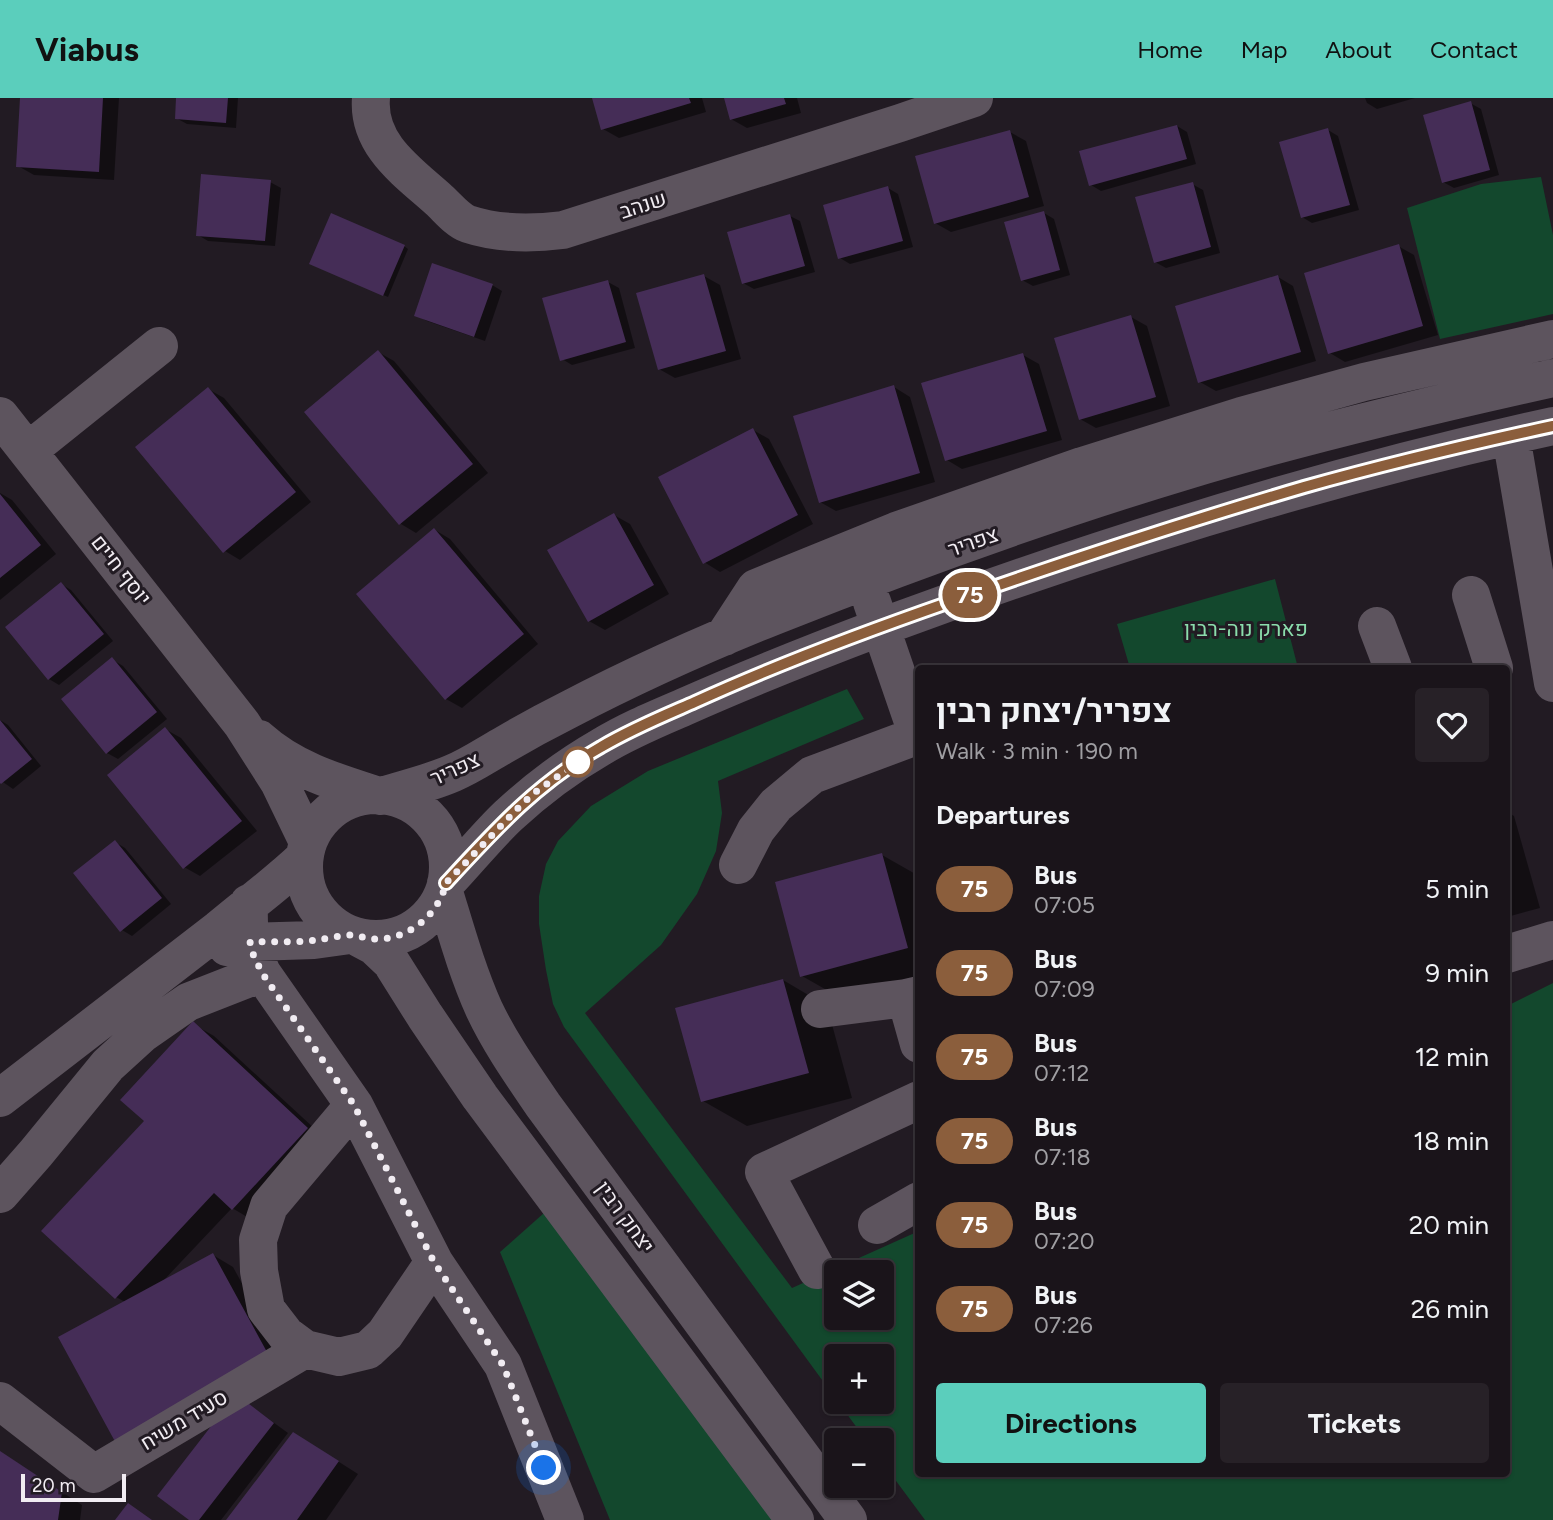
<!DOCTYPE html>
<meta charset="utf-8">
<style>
body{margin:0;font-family:Figtree,Heebo,sans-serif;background:#272127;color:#f1f3f6;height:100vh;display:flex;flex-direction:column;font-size:26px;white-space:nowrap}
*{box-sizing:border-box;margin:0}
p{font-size:23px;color:#9f9ea2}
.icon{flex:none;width:38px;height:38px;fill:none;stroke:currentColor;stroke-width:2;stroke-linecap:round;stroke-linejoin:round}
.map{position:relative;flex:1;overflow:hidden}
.drawer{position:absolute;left:915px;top:567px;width:595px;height:812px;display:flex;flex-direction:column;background:#1a141a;border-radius:7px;box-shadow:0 2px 5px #0004,0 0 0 2px #383339}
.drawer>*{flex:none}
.badge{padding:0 14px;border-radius:23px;font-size:24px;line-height:46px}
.fabs{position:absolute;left:824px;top:1162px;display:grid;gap:14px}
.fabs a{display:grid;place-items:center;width:70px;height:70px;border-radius:7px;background:#1a141a;box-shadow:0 2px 5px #0004,0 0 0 2px #383339;font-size:35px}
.scale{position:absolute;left:21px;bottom:18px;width:105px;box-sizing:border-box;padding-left:7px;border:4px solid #f1ecf2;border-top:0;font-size:19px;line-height:24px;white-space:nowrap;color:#f1ecf2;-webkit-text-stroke:5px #221b23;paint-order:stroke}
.you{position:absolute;width:35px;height:35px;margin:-18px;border:5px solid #fff;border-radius:50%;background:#1a73e8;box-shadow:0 0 0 10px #1a73e833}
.map>.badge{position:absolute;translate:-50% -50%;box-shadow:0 0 0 4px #fff}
h2{padding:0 21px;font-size:26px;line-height:63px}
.round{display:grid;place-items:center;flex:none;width:74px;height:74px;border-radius:7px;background:#272127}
.headline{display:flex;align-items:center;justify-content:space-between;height:119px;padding:0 21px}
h1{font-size:33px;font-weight:700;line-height:52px}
.button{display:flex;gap:14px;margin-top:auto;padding:14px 21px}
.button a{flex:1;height:80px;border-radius:7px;background:#5bcebc;color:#111;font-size:28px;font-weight:700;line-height:80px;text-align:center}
.button a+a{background:#272127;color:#f1f3f6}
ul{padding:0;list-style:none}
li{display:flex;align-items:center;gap:21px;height:84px;padding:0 21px}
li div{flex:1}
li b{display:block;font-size:26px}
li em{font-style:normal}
li .badge{min-width:77px;font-weight:700;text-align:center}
header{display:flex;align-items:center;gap:42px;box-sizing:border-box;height:98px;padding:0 35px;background:#5bcebc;color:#111}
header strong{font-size:33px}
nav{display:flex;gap:38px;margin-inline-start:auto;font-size:24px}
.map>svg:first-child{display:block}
.green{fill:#13482d;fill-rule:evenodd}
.shadow{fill:#0007}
.building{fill:#452d57}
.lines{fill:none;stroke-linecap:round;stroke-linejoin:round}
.minor{stroke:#5d545e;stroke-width:38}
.line-casing{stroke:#fff;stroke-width:16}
.line{stroke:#8b5e3c;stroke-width:10}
.walk{stroke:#f1ecf2;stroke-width:7;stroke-dasharray:0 12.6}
.stop-dot{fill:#fff;stroke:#8b5e3c;stroke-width:3.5}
.labels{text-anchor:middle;stroke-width:6;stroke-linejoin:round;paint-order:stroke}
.street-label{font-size:21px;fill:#f1ecf2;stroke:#221b23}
.park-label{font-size:21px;fill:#8bddac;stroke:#221b23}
</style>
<header>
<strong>Viabus</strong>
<nav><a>Home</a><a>Map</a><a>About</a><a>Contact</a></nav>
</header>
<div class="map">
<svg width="1553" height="1422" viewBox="0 0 1553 1422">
<rect width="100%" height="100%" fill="#221b23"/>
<path class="green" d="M 1541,79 L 1553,137 L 1553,216 L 1440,241 L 1407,110 L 1481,86 Z
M 1275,481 L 1298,570 L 1130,570 L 1117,526 Z
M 847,591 L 864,621 L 718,683 L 722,715 L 716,753 L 697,796 L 661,847 L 585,915 L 792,1190 L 919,1133 L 919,1376 L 1507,1376 L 1507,908 L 1553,885 L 1553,1422 L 925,1422 L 882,1364 L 882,1342 L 866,1342 L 838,1304 L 882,1304 L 882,1258 L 836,1258 L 836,1301 L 564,929 L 553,906 L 546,872 L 539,826 L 539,798 L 546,766 L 558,743 L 591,708 L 648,673 ZM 836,1174 L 882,1174 L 882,1220 L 836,1220 Z
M 553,1107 L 776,1422 L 610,1422 L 500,1154 Z"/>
<path class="shadow" d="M 22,0 L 119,0 L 114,82 L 34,77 L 18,68 Z
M 178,0 L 238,0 L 236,30 L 187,26 L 176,20 Z
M 594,0 L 702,0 L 706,14 L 619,40 L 603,31 Z
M 725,0 L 797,0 L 801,15 L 747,30 L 731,21 Z
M 1365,0 L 1415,0 L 1377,11 L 1367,5 Z
M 1470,5 L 1481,11 L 1499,77 L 1454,90 L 1443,84 Z
M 1177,28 L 1187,34 L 1196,66 L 1101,93 L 1091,87 Z
M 1328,32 L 1338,38 L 1359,112 L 1312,125 L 1302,119 Z
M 1010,34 L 1026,43 L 1044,108 L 951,134 L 935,125 Z
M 270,84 L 281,90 L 275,148 L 208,143 L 198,137 Z
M 1192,86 L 1203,92 L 1220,155 L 1166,170 L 1155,164 Z
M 888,90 L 898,96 L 913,149 L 850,166 L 840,160 Z
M 1044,115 L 1054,121 L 1070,177 L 1033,188 L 1022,182 Z
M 790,118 L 800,123 L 815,174 L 754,191 L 743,185 Z
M 404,148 L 408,151 L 388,199 L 315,168 Z
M 1398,148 L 1414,157 L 1438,237 L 1345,264 L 1330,255 Z
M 704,178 L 720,187 L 741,261 L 675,280 L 659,271 Z
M 1278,179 L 1293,188 L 1316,263 L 1216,293 L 1200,284 Z
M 608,184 L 619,190 L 635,250 L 572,267 L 562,261 Z
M 492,187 L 502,193 L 485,243 L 427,223 L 416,217 Z
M 1131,219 L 1147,228 L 1170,308 L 1096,330 L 1080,321 Z
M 378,254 L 394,263 L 488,375 L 416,435 L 401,426 Z
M 1023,257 L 1039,266 L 1062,342 L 962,371 L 947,362 Z
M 894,289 L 910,299 L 935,384 L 836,413 L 820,404 Z
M 208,291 L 224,300 L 311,404 L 240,462 L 225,453 Z
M 753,332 L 769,341 L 813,426 L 720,474 L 704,464 Z
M 0,395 L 12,402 L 56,456 L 0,502 Z
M 614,417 L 630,426 L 669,496 L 605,532 L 589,523 Z
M 435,432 L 450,441 L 538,546 L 462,610 L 446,601 Z
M 61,486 L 71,492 L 113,543 L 59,587 L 49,581 Z
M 113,562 L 123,568 L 167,621 L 118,661 L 107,655 Z
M 0,622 L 8,627 L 41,668 L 13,691 L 0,682 Z
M 165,631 L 181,640 L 257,733 L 200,778 L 184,769 Z
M 1507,714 L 1514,718 L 1540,810 L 1507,819 Z
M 115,744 L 125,750 L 171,806 L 132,838 L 122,832 Z
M 882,757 L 919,778 L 919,884 L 846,903 L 802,878 Z
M 783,882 L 827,908 L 852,1000 L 747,1028 L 703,1003 Z
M 193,926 L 214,938 L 328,1043 L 254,1123 L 232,1110 L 164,1182 L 213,1157 L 233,1169 L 292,1277 L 244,1303 L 288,1335 L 221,1422 L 192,1422 L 225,1313 L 125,1204 L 116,1199 L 146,1023 Z
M 314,1348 L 358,1376 L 326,1422 L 228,1422 Z
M 0,1354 L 82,1407 L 80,1422 L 0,1422 Z"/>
<path class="building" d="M 20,0 L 103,0 L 99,74 L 16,69 Z
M 176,0 L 228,0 L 226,25 L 175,21 Z
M 592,0 L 689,0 L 691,5 L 601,32 Z
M 724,0 L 784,0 L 786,6 L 730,22 Z
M 1471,3 L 1490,72 L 1442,85 L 1423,17 Z
M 1177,27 L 1187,61 L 1089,88 L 1079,53 Z
M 1328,30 L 1350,107 L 1301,120 L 1279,44 Z
M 1010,32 L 1029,99 L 934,126 L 915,58 Z
M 201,76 L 271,82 L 265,143 L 196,138 Z
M 1193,84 L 1211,149 L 1154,165 L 1135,99 Z
M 888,88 L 903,143 L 838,161 L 823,107 Z
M 1044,113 L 1060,172 L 1021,183 L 1004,124 Z
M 331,115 L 405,147 L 383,198 L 309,166 Z
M 790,116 L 805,168 L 742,186 L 727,134 Z
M 1399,146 L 1423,228 L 1328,256 L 1304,175 Z
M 432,165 L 493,186 L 474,239 L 414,218 Z
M 704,176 L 726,253 L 658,272 L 636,195 Z
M 1278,177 L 1301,254 L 1198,285 L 1175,208 Z
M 608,182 L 626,244 L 560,263 L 542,200 Z
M 1131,217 L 1156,299 L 1079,322 L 1054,240 Z
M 378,252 L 473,366 L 399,427 L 304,314 Z
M 1023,255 L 1047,333 L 945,363 L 921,285 Z
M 894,287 L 920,375 L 819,405 L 793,318 Z
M 208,289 L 296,394 L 223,455 L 135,349 Z
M 753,330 L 798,417 L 703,466 L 658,379 Z
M 0,396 L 41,447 L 0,480 Z
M 614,415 L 654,487 L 588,524 L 547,452 Z
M 434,430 L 524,536 L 445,602 L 356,496 Z
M 61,484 L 104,536 L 48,582 L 5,529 Z
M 112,559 L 157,614 L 106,656 L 61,601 Z
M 0,622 L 32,661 L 1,686 L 0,685 Z
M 165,629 L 242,723 L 183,771 L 107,677 Z
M 115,742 L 162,800 L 120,834 L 73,775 Z
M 882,755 L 908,850 L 800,879 L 775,784 Z
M 783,881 L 809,975 L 701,1004 L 675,910 Z
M 193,923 L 308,1030 L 232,1112 L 214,1095 L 115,1201 L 41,1133 L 144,1023 L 120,1002 Z
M 213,1155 L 273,1265 L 118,1349 L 58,1239 Z
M 236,1296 L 274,1325 L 199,1422 L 189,1422 L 157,1398 Z
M 293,1334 L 339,1363 L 297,1422 L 226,1422 Z
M 0,1353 L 62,1394 L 58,1422 L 0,1422 Z
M 128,1405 L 152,1422 L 115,1422 Z"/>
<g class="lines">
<path class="minor" d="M 371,0 C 367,47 408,74 439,102 C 447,109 457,122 468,126 C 498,136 531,136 563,132 L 900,25 L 974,0
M 0,318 L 242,626 L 279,684 L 308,744
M 1511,338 L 1553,585
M 28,353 L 159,248
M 1471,497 L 1494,570
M 872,504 L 919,641
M 1377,528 L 1393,570
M 724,539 L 756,490 L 896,433 L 1082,368 L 1241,318 L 1364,284 L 1553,241
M 259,641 C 292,671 335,684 376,697
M304 769a72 72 0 1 1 144 0a72 72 0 1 1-144 0Z
M 381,698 C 405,691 430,685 453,675 C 470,668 486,657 502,648 C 524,635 546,623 568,612 C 635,577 704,546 774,518 C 910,464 1048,414 1188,372 C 1308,336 1431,307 1553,280
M 738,767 L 756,732 L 776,707 L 812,677 L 919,637
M 446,785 C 467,763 486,739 508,718 C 536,692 568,668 601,649 C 627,633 656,621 684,609 C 749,580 815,554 881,529 C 1101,448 1325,378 1553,328
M 444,794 C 456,833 467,873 484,911 C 500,945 522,976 543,1007 L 848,1422
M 249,805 C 248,834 250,850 262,875 L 354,1007 L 434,1164 L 503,1267 L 565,1422
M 359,840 L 374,848 L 391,864 L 425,918 L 480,999 L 795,1422
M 227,849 L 250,844 L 314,842 L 350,837
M 1507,856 L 1553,842
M 906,900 L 919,946
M 820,911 L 906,900 L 919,897
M 0,1000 L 219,831 C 247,807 277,786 304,760
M 354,1007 L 269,1108 L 258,1142 L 259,1173 L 266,1211 L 286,1237 L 305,1251 L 339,1259 L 368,1252 L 385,1236 L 434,1164
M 0,1096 L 36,1055 L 108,967 L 142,936 L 188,904 L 262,875
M 877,1127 L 919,1103
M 817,1172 L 764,1074 L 919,1002
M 0,1303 L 94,1376 L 305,1251"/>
</g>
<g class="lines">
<defs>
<path id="line" d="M 446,785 C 495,732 537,685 601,649 C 631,631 663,618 695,604 C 778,566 864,534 950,504 C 1067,463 1185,424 1304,389 C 1386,366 1470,346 1553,328"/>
</defs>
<use href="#line" class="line-casing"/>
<use href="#line" class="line"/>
<path class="walk" d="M 544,1370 L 503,1267 L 434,1164 L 354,1007 L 262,875 L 253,856 L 250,844 C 272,843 294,845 316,842 C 326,841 337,838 348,837 C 359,837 369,842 380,841 C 412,839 439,815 446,785 L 520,708 L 534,695 L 581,662 L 578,664"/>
</g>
<circle class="stop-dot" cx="578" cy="664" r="14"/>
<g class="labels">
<g class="street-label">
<text transform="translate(643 107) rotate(-18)" y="7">שנהב</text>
<text transform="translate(973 444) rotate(-19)" y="7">צפריר</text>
<text transform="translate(121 472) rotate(52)" y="7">יוסף חיים</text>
<text transform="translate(455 671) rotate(-24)" y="7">צפריר</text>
<text transform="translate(625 1119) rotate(54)" y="7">יצחק רבין</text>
<text transform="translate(184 1322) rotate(-31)" y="7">סעיד משיח</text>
</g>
<g class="park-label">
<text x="1246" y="538">פארק נוה-רבין</text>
</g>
</g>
</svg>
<div class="fabs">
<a><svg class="icon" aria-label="layers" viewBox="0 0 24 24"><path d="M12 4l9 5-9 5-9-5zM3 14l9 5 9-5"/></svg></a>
<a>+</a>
<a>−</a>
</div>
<div class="scale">20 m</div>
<div class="you" style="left:544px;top:1370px"></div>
<b class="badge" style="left:970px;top:497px;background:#8b5e3c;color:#fff">75</b>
<section class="drawer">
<div class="headline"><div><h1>צפריר/יצחק רבין</h1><p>Walk · 3 min · 190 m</p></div><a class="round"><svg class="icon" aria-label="heart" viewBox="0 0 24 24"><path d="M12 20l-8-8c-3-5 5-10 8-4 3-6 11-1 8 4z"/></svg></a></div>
<h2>Departures</h2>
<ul>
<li><span class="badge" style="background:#8b5e3c;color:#fff">75</span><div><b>Bus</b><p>07:05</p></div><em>5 min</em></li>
<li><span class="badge" style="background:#8b5e3c;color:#fff">75</span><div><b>Bus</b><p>07:09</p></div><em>9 min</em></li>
<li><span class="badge" style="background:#8b5e3c;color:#fff">75</span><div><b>Bus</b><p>07:12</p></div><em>12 min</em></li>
<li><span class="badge" style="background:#8b5e3c;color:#fff">75</span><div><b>Bus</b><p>07:18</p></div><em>18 min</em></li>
<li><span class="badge" style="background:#8b5e3c;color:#fff">75</span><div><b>Bus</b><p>07:20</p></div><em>20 min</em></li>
<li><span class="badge" style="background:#8b5e3c;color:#fff">75</span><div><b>Bus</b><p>07:26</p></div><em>26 min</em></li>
</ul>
<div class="button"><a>Directions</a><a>Tickets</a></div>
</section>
</div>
